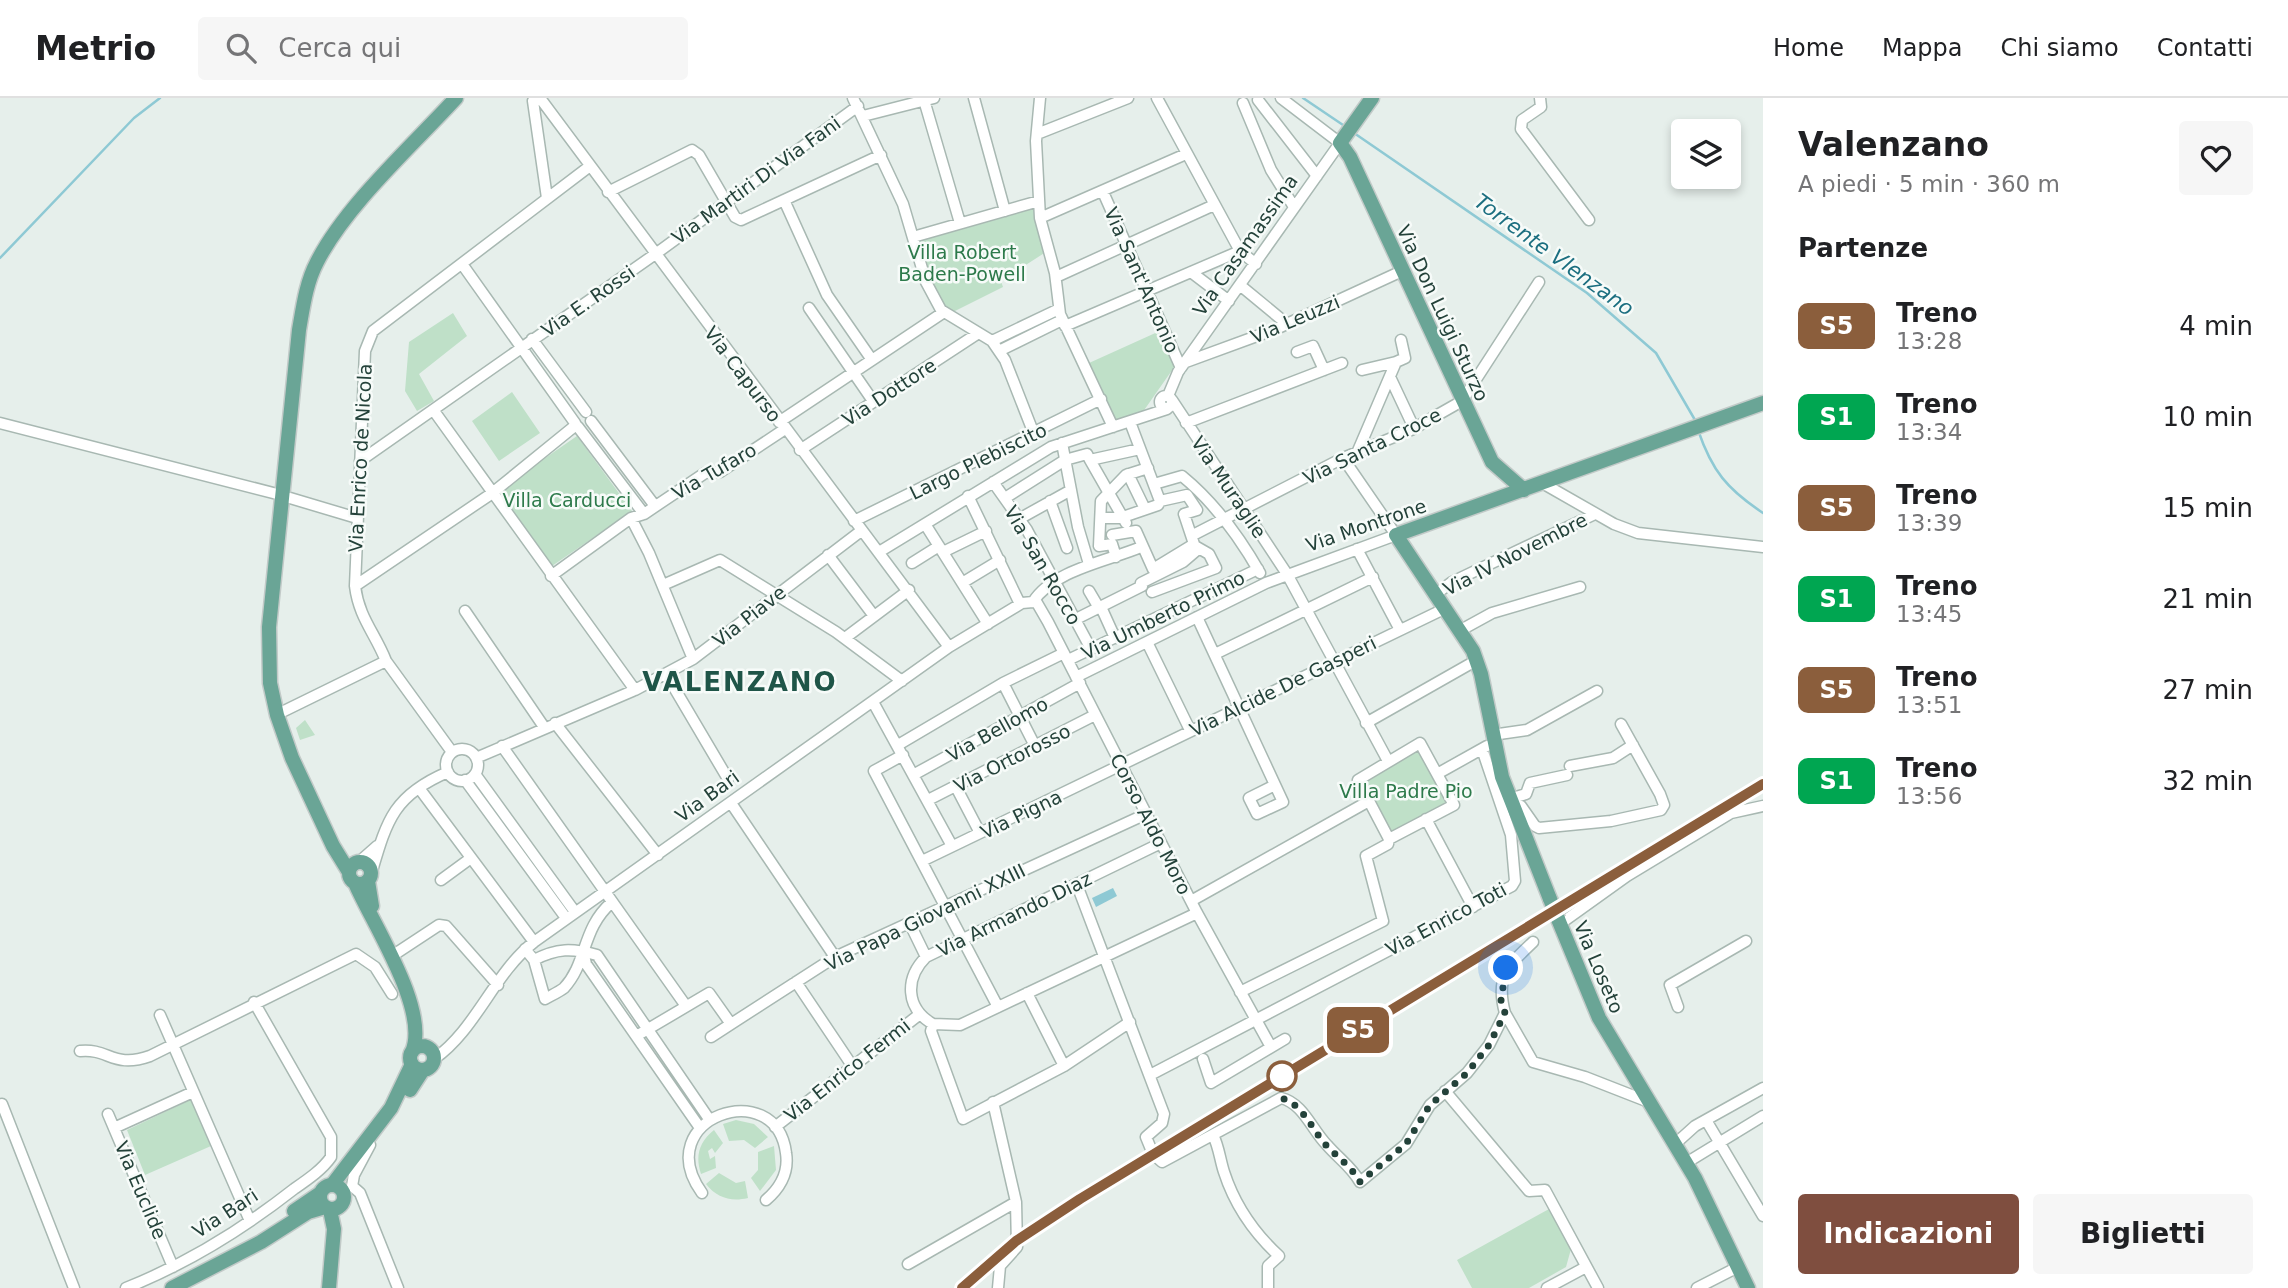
<!DOCTYPE html>
<html lang="it">
<meta charset="utf-8">
<style>
body{margin:0;font-family:"DejaVu Sans",sans-serif;background:#f6f6f6;color:#202124;height:100vh;display:flex;flex-direction:column;font-size:26px;white-space:nowrap}
*{box-sizing:border-box;margin:0}
p{font-size:23px;color:#757577}
.icon{flex:none;width:38px;height:38px;fill:none;stroke:currentColor;stroke-width:2;stroke-linecap:round;stroke-linejoin:round}
.map{position:relative;flex:1;overflow:hidden}
.side{display:flex;flex-direction:column;background:#fff;width:525px}
.side>*{flex:none}
.badge{padding:0 14px;border-radius:10px;font-size:24px;line-height:46px}
.fabs{position:absolute;left:1671px;top:21px;display:grid;gap:14px}
.fabs a{display:grid;place-items:center;width:70px;height:70px;border-radius:7px;background:#fff;box-shadow:0 4px 10px #0003;font-size:35px}
.you{position:absolute;width:35px;height:35px;margin:-18px;border:5px solid #fff;border-radius:50%;background:#1a73e8;box-shadow:0 0 0 10px #1a73e833}
.map>.badge{position:absolute;translate:-50% -50%;box-shadow:0 0 0 4px #fff}
h2{padding:0 35px;font-size:26px;line-height:63px}
.round{display:grid;place-items:center;flex:none;width:74px;height:74px;border-radius:7px;background:#f6f6f6}
.head{display:flex;align-items:center;justify-content:space-between;height:119px;padding:0 35px}
h1{font-size:33px;font-weight:700;line-height:52px}
.primary-button{display:flex;gap:14px;margin-top:auto;padding:14px 35px}
.primary-button a{flex:1;height:80px;border-radius:7px;background:#7f4e3f;color:#fff;font-size:28px;font-weight:700;line-height:80px;text-align:center}
.primary-button a+a{background:#f6f6f6;color:#202124}
ul{padding:0;list-style:none}
li{display:flex;align-items:center;gap:21px;height:91px;padding:0 35px}
li div{flex:1}
li b{display:block;font-size:26px}
li em{font-style:normal}
li .badge{min-width:77px;font-weight:700;text-align:center}
header{display:flex;align-items:center;gap:42px;box-sizing:border-box;height:98px;padding:0 35px;background:#fff;border-bottom:2px solid #e0e0e0}
header strong{font-size:33px}
nav{display:flex;gap:38px;margin-inline-start:auto;font-size:24px}
.search{width:490px;height:63px;background:#f6f6f6;display:flex;align-items:center;gap:18px;box-sizing:border-box;padding:0 24px;border-radius:7px;color:#757577;font-size:26px}
main{display:flex;flex:1;min-height:0}
.map>svg:first-child{display:block}
.green{fill:#bfe0c8}
.water{fill:#8ec9d4}
.lines{fill:none;stroke-linecap:round;stroke-linejoin:round}
.stream{stroke:#8ec9d4;stroke-width:2.5}
.minor-casing{stroke:#a8b8b2;stroke-width:13}
.major-casing{stroke:#c2cac8;stroke-width:17}
.minor{stroke:#fff;stroke-width:10}
.major{stroke:#6aa596;stroke-width:14}
.rail{stroke:#5f7d75;stroke-width:2.5;stroke-dasharray:14 7;stroke-linecap:butt}
.major-bridge-casing{stroke:#c2cac8;stroke-width:17;stroke-linecap:butt}
.major-bridge{stroke:#6aa596;stroke-width:14}
.line-casing{stroke:#fff;stroke-width:16}
.line{stroke:#8b5e3c;stroke-width:10}
.walk{stroke:#24423a;stroke-width:7;stroke-dasharray:0 12.6}
.stop-dot{fill:#fff;stroke:#8b5e3c;stroke-width:3.5}
.labels{text-anchor:middle;stroke-width:5;stroke-linejoin:round;paint-order:stroke}
.street-label{font-size:19px;fill:#24423a;stroke:#f7fbf9}
.park-label{font-size:19px;fill:#2d7a4b;stroke:#f7fbf9}
.water-label{font-size:21px;font-style:italic;fill:#1c6f80;stroke:#f7fbf9}
.district-label{font-size:26px;font-weight:bold;letter-spacing:2px;fill:#1f5548;stroke:#f7fbf9}
</style>
<header>
<strong>Metrio</strong>
<div class="search"><svg class="icon" aria-label="search" viewBox="0 0 24 24"><circle cx="10" cy="10" r="6"/><path d="M15 15l6 6"/></svg>Cerca qui</div>
<nav><a>Home</a><a>Mappa</a><a>Chi siamo</a><a>Contatti</a></nav>
</header>
<main>
<div class="map">
<svg width="1763" height="1190" viewBox="0 0 1763 1190">
<rect width="100%" height="100%" fill="#e6efeb"/>
<path class="green" d="M 1039,103 L 1049,152 L 1001,183 L 1003,189 L 951,215 L 941,212 L 913,139 Z
M 453,215 L 467,238 L 419,276 L 434,303 L 417,313 L 405,293 L 409,244 Z
M 1162,232 L 1175,268 L 1140,318 L 1116,323 L 1089,265 Z
M 512,294 L 540,335 L 499,363 L 472,323 Z
M 577,338 L 632,413 L 552,468 L 499,392 Z
M 305,622 L 315,637 L 300,642 L 296,630 Z
M 1420,645 L 1454,707 L 1389,741 L 1358,682 Z
M 192,1001 L 211,1048 L 145,1077 L 127,1032 Z
M 736,1022 L 754,1026 L 768,1039 L 755,1050 L 744,1042 L 729,1043 L 723,1026 Z
M 714,1032 L 723,1045 L 715,1055 L 712,1050 L 708,1053 L 710,1061 L 715,1058 L 716,1070 L 701,1076 C 695,1058 699,1044 714,1032 Z
M 774,1048 L 776,1072 L 760,1093 L 751,1080 L 758,1072 L 758,1054 Z
M 719,1075 L 736,1085 L 745,1083 L 748,1100 C 731,1104 717,1100 706,1086 Z
M 1549,1111 L 1571,1151 L 1566,1169 L 1529,1190 L 1472,1190 L 1457,1162 Z"/>
<path class="water" d="M 1113,790 L 1117,798 L 1096,809 L 1092,800 Z"/>
<g class="lines">
<path class="stream" d="M 1303,0 L 1346,29
M 1354,35 L 1587,195 L 1656,255 L 1695,322
M 0,160 L 134,20 L 160,0
M 1698,332 C 1712,373 1727,391 1763,415"/>
<defs>
<path id="minor" d="M 537,0 L 533,3 L 547,100
M 540,0 L 949,549
M 853,0 L 903,106 L 926,184 L 941,212 L 992,243 L 1005,262 L 1034,336
M 974,0 L 1005,113
M 1040,0 L 1036,43 L 1040,120 L 1055,175 L 1060,216 L 1113,329
M 1157,0 L 1240,153 L 1256,166
M 1540,0 L 1541,9 L 1522,22 L 1521,31 L 1589,122
M 924,2 L 960,125
M 1258,2 L 1317,78
M 1243,5 L 1271,72 L 1294,109
M 863,18 L 934,0
M 1037,36 L 1128,0
M 608,94 L 692,52 L 699,57 L 735,119 L 741,122 L 881,57
M 1103,94 L 1181,270
M 784,102 L 827,197 L 872,262
M 1040,120 L 1186,56
M 913,139 L 1039,103
M 462,166 L 575,325
M 1191,174 L 1229,203
M 1056,179 L 1214,107
M 1241,188 L 1287,226
M 809,210 L 873,303
M 1065,228 L 1240,153
M 532,241 L 586,314
M 992,243 L 1059,211
M 999,253 L 1062,222
M 1297,254 L 1313,248 L 1324,272
M 1186,264 L 1276,231 L 1402,173
M 1362,272 L 1396,264
M 1390,279 L 1414,330
M1160 304a6 6 0 1 1 12 0a6 6 0 1 1-12 0Z
M 1168,298 L 1178,274 L 1340,45 L 1281,0
M 1172,302 L 1287,476 L 1388,663
M 434,313 L 635,592
M 591,323 L 655,408
M 779,324 L 944,214
M 1130,324 L 1160,403
M 0,325 L 281,397
M 1186,325 L 1342,265
M 578,329 L 644,416
M 1062,345 L 1078,429 L 1089,466
M 800,352 L 977,236
M 1357,355 L 1396,264 L 1405,260 L 1401,242
M 1090,362 L 1126,425
M 360,363 L 654,157 L 858,8
M 1128,376 L 1145,411
M 993,384 L 1027,432 L 1091,551
M 1154,386 L 1182,378 C 1215,405 1239,438 1260,475
M 1544,386 L 1614,426 L 1638,435 L 1763,449
M 968,398 L 1020,506
M 290,400 L 357,420
M 1005,400 L 1065,362 L 1087,356 L 1090,362 L 1140,351
M 1050,403 L 1067,450
M 631,420 L 649,455 L 693,561
M 1101,420 L 1120,420 L 1158,407 L 1160,403 L 1187,397 L 1197,412 L 1184,416 L 1194,446 L 1153,471
M 1019,421 L 1071,392
M 854,423 L 1101,301
M 925,426 L 988,526
M 1112,437 L 1136,433 L 1153,471 L 1159,473
M 1193,437 L 1343,360 L 1411,332 L 1462,303 L 1539,184
M 1357,451 L 1400,532
M 879,454 L 1051,349 L 1167,311
M 943,454 L 986,433
M 828,457 L 874,518
M 1116,459 L 1112,446 L 1099,448 L 1101,403 L 1126,377 L 1148,370
M 912,465 L 939,448
M 551,478 L 631,420 L 644,416 L 705,375 L 720,374 L 785,331
M 962,485 L 1000,462
M 663,487 L 720,462 L 836,534 L 902,583
M 355,488 L 491,396 L 576,327
M 1089,493 L 1099,510
M 1152,494 L 1216,470 L 1209,456 L 1195,448
M 1436,496 L 1452,484 L 1595,416
M 1033,504 L 1037,505 L 1048,524 L 1197,815 L 1271,949
M 1033,504 C 1053,472 1108,463 1141,449
M 1101,509 L 1115,540
M 465,513 L 544,629
M 1197,519 L 1283,704 L 1257,716 L 1249,700 L 1275,687
M 1076,521 L 1142,488 L 1141,485 L 1183,464 L 1197,452
M 1461,532 L 1492,515 L 1580,489
M 845,540 L 909,492
M 1147,544 L 1190,632
M 1215,556 L 1373,479
M 1068,562 L 1258,471
M 666,576 L 728,681
M 1076,579 L 1266,485 L 1396,437 L 1343,360
M 1003,585 L 1035,648
M 873,604 L 952,748
M 284,613 L 386,563
M 555,625 L 658,757
M 1366,625 L 1477,562
M 1492,637 L 1527,632 L 1597,593
M 898,647 L 1003,585 L 1064,555
M 502,648 L 686,908
M446 667a16 16 0 1 1 32 0a16 16 0 1 1-32 0Z
M 452,654 L 386,563 C 375,535 359,520 355,488 L 365,253 L 373,233 L 590,68
M 903,657 L 874,673 L 998,909
M 476,660 L 635,592 L 693,561 L 861,433
M 1570,668 L 1613,660 L 1633,647
M 475,676 L 575,814
M 1437,676 L 1487,648
M 913,677 L 1080,585
M 465,682 L 566,820
M 956,689 L 980,735
M 419,690 L 534,844
M 1509,701 L 1526,696 L 1530,685 L 1567,677
M 928,702 L 1095,617
M 731,705 L 835,859
M 1511,706 L 1521,708 L 1535,728 L 1539,730 L 1611,723 L 1661,712 L 1664,707 L 1660,696 L 1621,626
M 1426,721 L 1473,809
M 1161,745 L 926,859 C 905,880 905,910 933,926 L 960,927 L 1197,815
M 360,763 L 377,748
M 922,763 L 1446,510
M 372,773 C 387,722 394,697 448,674
M 441,782 L 471,760
M 1077,787 L 1164,1016 L 1162,1025 L 1146,1039 L 1153,1056 L 1162,1064 L 1281,1000 C 1303,1005 1312,1032 1327,1047 C 1339,1061 1351,1068 1360,1084 L 1406,1046 L 1430,1007 L 1467,975 L 1489,947 L 1505,915 C 1495,878 1508,868 1533,844
M 1191,803 L 1369,703
M 910,826 L 926,859
M 1560,826 L 1627,778 L 1731,715 L 1763,708
M 525,851 L 534,862 C 557,850 572,850 597,857 L 709,1021
M 583,853 L 586,866 L 700,1030
M 395,856 L 439,827 L 446,828 L 498,887
M 534,862 L 545,901 C 550,898 559,894 564,890 C 588,864 581,831 612,804
M 796,884 L 853,969
M 1240,894 L 1383,823 L 1366,758 L 1388,746 L 1389,741 L 1454,707 L 1420,645 L 1358,682 L 1389,741
M 1027,895 L 1064,968
M 1678,909 L 1670,887 L 1746,843
M 1505,915 L 1533,964 L 1585,979 L 1649,1004
M 160,917 L 250,1123
M 933,926 L 931,933 L 963,1021 L 1064,968 L 1130,924
M 638,937 L 709,895 L 731,926 L 835,859 L 1146,716
M 711,939 L 731,926
M 80,953 C 109,950 113,971 150,958 L 356,856 L 375,869 L 392,896
M 434,961 C 476,932 494,875 534,844 L 949,549 L 1022,505 L 1033,504
M 1203,961 L 1211,985 L 1285,941
M 1150,977 L 1512,788 L 1515,783 L 1511,737 L 1482,651
M 1445,993 L 1529,1093 L 1545,1092 L 1598,1190
M 993,1004 L 1016,1104 L 1017,1149 L 1000,1168 L 998,1190
M 2,1006 L 74,1190
M 108,1016 L 173,1169
M 1706,1022 L 1763,1118
M 775,1029 L 920,916
M 114,1030 L 193,994
M 1213,1037 C 1219,1049 1220,1062 1224,1074 C 1235,1108 1253,1134 1279,1158 L 1268,1168 L 1268,1190
M 1675,1046 L 1695,1028 L 1763,990
M 1686,1065 L 1763,1018
M 352,1088 L 360,1095 L 398,1190
M 352,1088 L 354,1077 L 370,1047
M 702,1095 C 648,1020 776,976 786,1055 C 789,1074 780,1090 766,1102
M 908,1166 L 1016,1104
M 126,1190 C 186,1166 243,1131 294,1091 C 307,1082 322,1072 331,1059 L 331,1039 L 254,904
M 1547,1190 L 1586,1169
M 1697,1190 L 1738,1169"/>
<path id="major" d="M 1372,0 L 1340,45 L 1350,59 L 1492,364 L 1524,392
M349 775a11 11 0 1 1 22 0a11 11 0 1 1-22 0Z
M 349,774 L 333,748 L 292,660 L 277,617 L 270,585 L 269,529 L 299,232 C 303,209 306,185 317,164 C 346,107 412,48 456,0
M 368,783 L 372,808
M 355,785 C 372,825 430,912 412,954
M 1550,801 L 1502,679 L 1481,576 L 1473,553 L 1396,437 L 1763,305
M 1558,821 L 1599,920 L 1695,1080 L 1748,1190
M410 960a12 12 0 1 1 24 0a12 12 0 1 1-24 0Z
M 410,992 L 423,972
M320 1099a12 12 0 1 1 24 0a12 12 0 1 1-24 0Z
M 332,1087 L 391,1010 L 412,966
M 294,1113 L 319,1096
M 172,1190 L 261,1144 L 308,1114 L 325,1109
M 329,1190 L 334,1131 L 330,1112"/>
</defs>
<use href="#minor" class="minor-casing"/>
<use href="#major" class="major-casing"/>
<use href="#minor" class="minor"/>
<use href="#major" class="major"/>
<path class="rail" d="M 962,1190 L 1016,1144 L 1080,1101 L 1763,686"/>
<defs>
<path id="major-bridge" d="M 1550,801 L 1558,821"/>
</defs>
<use href="#major-bridge" class="major-bridge-casing"/>
<use href="#major-bridge" class="major-bridge"/>
</g>
<g class="lines">
<defs>
<path id="line" d="M 962,1190 L 1016,1143 L 1080,1101 L 1763,686"/>
</defs>
<use href="#line" class="line-casing"/>
<use href="#line" class="line"/>
<path class="walk" d="M 1282,978 L 1281,1000 C 1303,1006 1312,1032 1326,1047 C 1339,1061 1351,1068 1360,1084 L 1406,1046 L 1430,1007 L 1467,975 L 1489,947 L 1505,915 L 1501,902 L 1506,870"/>
</g>
<circle class="stop-dot" cx="1282" cy="978" r="14"/>
<g class="labels">
<g class="street-label">
<text transform="translate(756 82) rotate(-36)" y="7">Via Martiri Di Via Fani</text>
<text transform="translate(1245 147) rotate(-55)" y="7">Via Casamassima</text>
<text transform="translate(1142 182) rotate(66)" y="7">Via Sant'Antonio</text>
<text transform="translate(588 203) rotate(-35)" y="7">Via E. Rossi</text>
<text transform="translate(1443 215) rotate(65)" y="7">Via Don Luigi Sturzo</text>
<text transform="translate(1295 221) rotate(-23)" y="7">Via Leuzzi</text>
<text transform="translate(743 276) rotate(53)" y="7">Via Capurso</text>
<text transform="translate(889 294) rotate(-33)" y="7">Via Dottore</text>
<text transform="translate(1372 348) rotate(-26)" y="7">Via Santa Croce</text>
<text transform="translate(360 360) rotate(-87)" y="7">Via Enrico de Nicola</text>
<text transform="translate(978 363) rotate(-26)" y="7">Largo Plebiscito</text>
<text transform="translate(714 373) rotate(-30)" y="7">Via Tufaro</text>
<text transform="translate(1229 389) rotate(56)" y="7">Via Muraglie</text>
<text transform="translate(1366 427) rotate(-19)" y="7">Via Montrone</text>
<text transform="translate(1515 456) rotate(-27)" y="7">Via IV Novembre</text>
<text transform="translate(1043 467) rotate(60)" y="7">Via San Rocco</text>
<text transform="translate(1163 517) rotate(-26)" y="7">Via Umberto Primo</text>
<text transform="translate(749 518) rotate(-38)" y="7">Via Piave</text>
<text transform="translate(1283 588) rotate(-26)" y="7">Via Alcide De Gasperi</text>
<text transform="translate(997 631) rotate(-29)" y="7">Via Bellomo</text>
<text transform="translate(1012 660) rotate(-27)" y="7">Via Ortorosso</text>
<text transform="translate(707 698) rotate(-36)" y="7">Via Bari</text>
<text transform="translate(1021 716) rotate(-26)" y="7">Via Pigna</text>
<text transform="translate(1151 726) rotate(63)" y="7">Corso Aldo Moro</text>
<text transform="translate(1014 816) rotate(-26)" y="7">Via Armando Diaz</text>
<text transform="translate(925 819) rotate(-26)" y="7">Via Papa Giovanni XXIII</text>
<text transform="translate(1446 821) rotate(-28)" y="7">Via Enrico Toti</text>
<text transform="translate(1599 869) rotate(67)" y="7">Via Loseto</text>
<text transform="translate(847 972) rotate(-38)" y="7">Via Enrico Fermi</text>
<text transform="translate(141 1092) rotate(67)" y="7">Via Euclide</text>
<text transform="translate(225 1115) rotate(-33)" y="7">Via Bari</text>
</g>
<g class="park-label">
<text x="962" y="161">Villa Robert<tspan x="962" dy="22">Baden-Powell</tspan></text>
<text x="567" y="409">Villa Carducci</text>
<text x="1406" y="700">Villa Padre Pio</text>
</g>
<g class="water-label">
<text transform="translate(1554 157) rotate(36)" y="7">Torrente Vlenzano</text>
</g>
<g class="district-label">
<text x="740" y="593">VALENZANO</text>
</g>
</g>
</svg>
<div class="fabs">
<a><svg class="icon" aria-label="layers" viewBox="0 0 24 24"><path d="M12 4l9 5-9 5-9-5zM3 14l9 5 9-5"/></svg></a>
</div>
<div class="you" style="left:1506px;top:870px"></div>
<b class="badge" style="left:1358px;top:932px;background:#8b5e3c;color:#fff">S5</b>
</div>
<section class="side">
<div class="head"><div><h1>Valenzano</h1><p>A piedi · 5 min · 360 m</p></div><a class="round"><svg class="icon" aria-label="heart" viewBox="0 0 24 24"><path d="M12 20l-8-8c-3-5 5-10 8-4 3-6 11-1 8 4z"/></svg></a></div>
<h2>Partenze</h2>
<ul>
<li><span class="badge" style="background:#8b5e3c;color:#fff">S5</span><div><b>Treno</b><p>13:28</p></div><em>4 min</em></li>
<li><span class="badge" style="background:#00a651;color:#fff">S1</span><div><b>Treno</b><p>13:34</p></div><em>10 min</em></li>
<li><span class="badge" style="background:#8b5e3c;color:#fff">S5</span><div><b>Treno</b><p>13:39</p></div><em>15 min</em></li>
<li><span class="badge" style="background:#00a651;color:#fff">S1</span><div><b>Treno</b><p>13:45</p></div><em>21 min</em></li>
<li><span class="badge" style="background:#8b5e3c;color:#fff">S5</span><div><b>Treno</b><p>13:51</p></div><em>27 min</em></li>
<li><span class="badge" style="background:#00a651;color:#fff">S1</span><div><b>Treno</b><p>13:56</p></div><em>32 min</em></li>
</ul>
<div class="primary-button"><a>Indicazioni</a><a>Biglietti</a></div>
</section>
</main>
